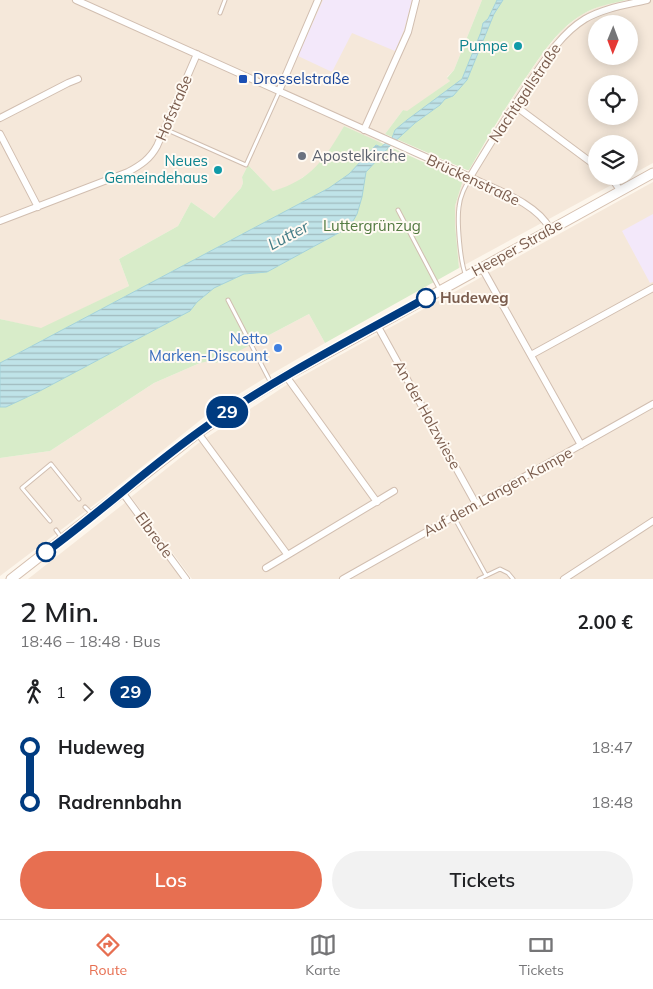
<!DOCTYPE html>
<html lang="de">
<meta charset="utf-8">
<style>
body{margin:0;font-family:Mulish,sans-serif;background:#f2f2f2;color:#202124;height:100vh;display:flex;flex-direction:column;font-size:19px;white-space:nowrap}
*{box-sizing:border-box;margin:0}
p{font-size:16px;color:#757577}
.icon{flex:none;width:28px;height:28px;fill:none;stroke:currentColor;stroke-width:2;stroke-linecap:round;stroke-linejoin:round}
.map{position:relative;height:579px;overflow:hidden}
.panel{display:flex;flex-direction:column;background:#fff;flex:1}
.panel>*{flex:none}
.badge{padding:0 10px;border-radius:16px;font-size:18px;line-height:32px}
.needle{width:32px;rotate:181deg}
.tools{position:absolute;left:588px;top:15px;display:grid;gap:10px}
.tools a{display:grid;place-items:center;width:50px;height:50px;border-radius:50%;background:#fff;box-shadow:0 2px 12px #0003;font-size:25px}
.map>.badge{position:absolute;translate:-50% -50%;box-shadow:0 0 0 2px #fff}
.legs{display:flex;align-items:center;gap:8px;height:55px;padding:0 20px;font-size:16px}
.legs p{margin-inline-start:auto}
.head{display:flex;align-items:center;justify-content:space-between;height:85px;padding:0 20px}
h1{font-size:28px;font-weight:600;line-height:38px}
.primary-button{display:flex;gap:10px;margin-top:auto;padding:10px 20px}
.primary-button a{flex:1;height:58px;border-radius:30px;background:#e76f51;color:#fff;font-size:20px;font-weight:600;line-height:58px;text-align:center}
.primary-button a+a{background:#f2f2f2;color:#202124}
ul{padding:0 20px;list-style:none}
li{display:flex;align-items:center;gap:18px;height:55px;font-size:19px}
li i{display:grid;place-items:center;width:8px;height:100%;margin:0 6px;background:currentColor}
li i::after{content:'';width:12px;height:12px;margin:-6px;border:4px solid;border-radius:50%;background:#fff}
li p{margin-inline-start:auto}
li:first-child i{background:linear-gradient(#0000 50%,currentColor 0)}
li:last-child i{background:linear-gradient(currentColor 50%,#0000 0)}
.tab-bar{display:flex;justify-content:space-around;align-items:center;height:70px;border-top:1px solid #e0e0e0;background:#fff;font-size:14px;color:#757577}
.tab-bar a{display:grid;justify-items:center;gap:2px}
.tab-bar .current{color:#e76f51}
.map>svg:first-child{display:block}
.residential{fill:#f5e8da;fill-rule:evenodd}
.education{fill:#f3e8fa}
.green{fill:#d8ecc9}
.water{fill:url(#water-rules);stroke:#a5d3da}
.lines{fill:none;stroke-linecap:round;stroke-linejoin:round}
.service-casing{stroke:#d1beb0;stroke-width:5}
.minor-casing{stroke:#d1beb0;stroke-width:8}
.secondary-casing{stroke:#d6c0b0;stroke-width:11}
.service{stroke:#fff;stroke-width:3}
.minor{stroke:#fff;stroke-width:6}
.secondary{stroke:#fff;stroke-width:9}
.line-1-casing{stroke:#fff;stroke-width:11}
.line-1{stroke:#003b80;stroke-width:8}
.culture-dot{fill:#0f9aa8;stroke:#fffaf3;stroke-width:2}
.transit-dot{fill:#1a4fb4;stroke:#fffaf3;stroke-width:2}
.worship-dot{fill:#6b7280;stroke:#fffaf3;stroke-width:2}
.stop-1-dot{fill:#fff;stroke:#003b80;stroke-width:2.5}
.shop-dot{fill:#3f7fe0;stroke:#fffaf3;stroke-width:2}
.labels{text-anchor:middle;stroke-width:4;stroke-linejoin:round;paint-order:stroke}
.culture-label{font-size:15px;fill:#0d838f;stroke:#fffaf3;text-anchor:end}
.transit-label{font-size:15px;fill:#164399;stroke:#fffaf3;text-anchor:start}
.street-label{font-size:15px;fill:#7a5c4d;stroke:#fffaf3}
.worship-label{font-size:15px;fill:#5b616d;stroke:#fffaf3;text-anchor:start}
.park-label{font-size:15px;fill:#537a41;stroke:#fffaf3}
.stop-label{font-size:15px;font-weight:bold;fill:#7a5c4d;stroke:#fffaf3;text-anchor:start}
.shop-label{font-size:15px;fill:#366cbe;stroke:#fffaf3;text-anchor:end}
.water-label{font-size:16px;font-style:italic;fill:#437c86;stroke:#fffaf3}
</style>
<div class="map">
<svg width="653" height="579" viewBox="0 0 653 579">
<defs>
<pattern id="water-rules" width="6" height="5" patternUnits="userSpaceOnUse" patternTransform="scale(1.25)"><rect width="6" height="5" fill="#bfe3e8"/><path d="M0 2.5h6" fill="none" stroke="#a0bbbe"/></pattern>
</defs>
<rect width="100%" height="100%" fill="#fdf6ec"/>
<path class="residential" d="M 0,0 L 482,0 L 454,70 L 447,77 L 450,81 L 407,112 L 403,110 L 385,134 L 380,143 L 344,126 L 333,146 L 315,169 L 290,186 L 273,191 L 248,165 L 242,177 L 243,183 L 241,188 L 214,218 L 191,202 L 178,226 L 119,259 L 129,286 L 41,329 L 0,319 Z
M 626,0 L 653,0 L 653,163 L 629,176 L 629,144 L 596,144 L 596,176 L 628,176 L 459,268 L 455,224 L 455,206 L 463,180 L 515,94 L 543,53 L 562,30 L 582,14 L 600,6 ZM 596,24 L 629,24 L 629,56 L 596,56 ZM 596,84 L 629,84 L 629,116 L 596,116 Z
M 653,182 L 653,579 L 192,579 L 131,497 L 200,442 L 288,384 Z
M 309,314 L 325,343 L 268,376 L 213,410 L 103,498 L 0,576 L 0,458 L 50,451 L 154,383 L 200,363 L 252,344 Z
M 126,502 L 183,579 L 28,579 Z"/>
<path class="education" d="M 323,0 L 412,0 L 404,30 L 395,51 L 352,33 L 332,72 L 298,56 Z
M 653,214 L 653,282 L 650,283 L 622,231 Z"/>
<path class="green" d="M 482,0 L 626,0 C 611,4 596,6 583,14 C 559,28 544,51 529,73 C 507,104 488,137 469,170 L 467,170 L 385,134 L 403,110 L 407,111 L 450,81 L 447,78 L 454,70 Z
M 344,126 L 463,180 L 455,206 L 455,224 L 459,268 L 325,343 L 309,314 L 216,363 L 209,361 L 200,363 L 154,383 L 50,451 L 0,458 L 0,319 L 41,328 L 129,286 L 119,259 L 178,226 L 191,202 L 214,218 L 241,188 L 243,183 L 242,177 L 248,165 L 273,191 C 311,180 325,159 344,126 Z"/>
<path class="water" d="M 497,0 L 503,0 L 494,14 L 467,80 L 453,96 L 445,99 L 440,105 L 415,123 L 391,145 L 366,172 L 362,197 L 357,214 L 353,221 L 344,230 L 267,272 L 244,274 L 214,288 L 197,302 L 190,311 L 38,392 L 6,407 L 0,407 L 0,363 L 329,188 L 349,174 L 376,145 L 381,147 L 392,138 L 395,130 L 407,120 L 462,79 L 481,32 L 483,23 L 488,19 Z"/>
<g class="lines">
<defs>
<path id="service" d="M 220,13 L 225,0
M 165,129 L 246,165 L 279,92
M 398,210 L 440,290
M 466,276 C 460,262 457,221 459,207 C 460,196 465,187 470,178
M 228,300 L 271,383
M 85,507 L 91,513
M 454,517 L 486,575
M 50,521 L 22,488 L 51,464 L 79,499
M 56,530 L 61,537
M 479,579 L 500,569 L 508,573 L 513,579"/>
<path id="minor" d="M 76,0 L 470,177 C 496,190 537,203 550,229
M 279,91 L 318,0
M 514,105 L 596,166
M 0,118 L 68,83 L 78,79
M 364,130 L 408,32 L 416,0
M 0,134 L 38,207
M 610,176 L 620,190
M 470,177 C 490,144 510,111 532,79 C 546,58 562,33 585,19 C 604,8 626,5 647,0
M 0,221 L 128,172 C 141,165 150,159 157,146 L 197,54
M 482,268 L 581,445
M 377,325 L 476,504
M 531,355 L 653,288
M 286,376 L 377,502
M 198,433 L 287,554
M 122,492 L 186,579
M 266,568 L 394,491
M 343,579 L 653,404
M 564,579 L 653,521"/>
<path id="secondary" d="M 11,579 L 198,433 L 243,402 L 286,376 L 653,173"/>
</defs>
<use href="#service" class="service-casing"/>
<use href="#minor" class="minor-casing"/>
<use href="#secondary" class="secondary-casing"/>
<use href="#service" class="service"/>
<use href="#minor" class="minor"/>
<use href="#secondary" class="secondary"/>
</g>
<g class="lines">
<defs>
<path id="line-1" d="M 46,552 C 101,512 151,465 207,426 C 276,378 352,339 426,298"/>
</defs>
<use href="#line-1" class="line-1-casing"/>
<use href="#line-1" class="line-1"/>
</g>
<g class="culture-dot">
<circle cx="518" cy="46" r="5"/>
<circle cx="218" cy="170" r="5"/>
</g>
<rect class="transit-dot" x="238" y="74" width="10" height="10" rx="2.5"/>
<circle class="worship-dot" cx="302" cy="156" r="5"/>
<g class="stop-1-dot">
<circle cx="426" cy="298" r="9"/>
<circle cx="46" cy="552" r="9"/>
</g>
<circle class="shop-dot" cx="278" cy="348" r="5"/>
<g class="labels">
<g class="culture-label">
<text x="508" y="51">Pumpe</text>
<text x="208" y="166">Neues<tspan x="208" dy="17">Gemeindehaus</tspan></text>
</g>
<g class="transit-label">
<text x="253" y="84">Drosselstraße</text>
</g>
<g class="street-label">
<text transform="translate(525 93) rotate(-56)" y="5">Nachtigallstraße</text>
<text transform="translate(174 108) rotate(-67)" y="5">Hofstraße</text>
<text transform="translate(473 180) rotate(25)" y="5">Brückenstraße</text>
<text transform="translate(517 248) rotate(-29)" y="5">Heeper Straße</text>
<text transform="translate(427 415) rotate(61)" y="5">An der Holzwiese</text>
<text transform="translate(498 492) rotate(-29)" y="5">Auf dem Langen Kampe</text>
<text transform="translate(154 535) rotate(54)" y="5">Elbrede</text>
</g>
<g class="worship-label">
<text x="312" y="161">Apostelkirche</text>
</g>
<g class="park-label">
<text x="372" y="231">Luttergrünzug</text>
</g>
<g class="stop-label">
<text x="440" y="303">Hudeweg</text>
</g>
<g class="shop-label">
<text x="268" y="344">Netto<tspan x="268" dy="17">Marken-Discount</tspan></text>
</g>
<g class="water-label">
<text transform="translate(288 235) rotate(-28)" y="6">Lutter</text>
</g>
</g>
</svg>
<div class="tools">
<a><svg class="needle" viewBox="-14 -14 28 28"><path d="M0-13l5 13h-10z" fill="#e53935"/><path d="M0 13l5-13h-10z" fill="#757577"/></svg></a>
<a><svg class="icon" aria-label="locate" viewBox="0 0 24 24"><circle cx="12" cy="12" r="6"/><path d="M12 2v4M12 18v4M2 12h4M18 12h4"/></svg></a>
<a><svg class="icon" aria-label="layers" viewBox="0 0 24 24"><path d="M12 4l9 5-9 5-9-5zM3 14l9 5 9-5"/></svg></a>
</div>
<b class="badge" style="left:227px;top:412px;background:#003b80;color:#fff">29</b>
</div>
<section class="panel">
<div class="head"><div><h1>2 Min.</h1><p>18:46 – 18:48 · Bus</p></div><b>2.00 €</b></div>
<div class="legs"><svg class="icon" aria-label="walk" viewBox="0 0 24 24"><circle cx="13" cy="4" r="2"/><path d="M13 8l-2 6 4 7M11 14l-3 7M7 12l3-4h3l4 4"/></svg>1<svg class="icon" aria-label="forward" viewBox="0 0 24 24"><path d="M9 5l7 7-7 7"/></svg><b class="badge" style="background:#003b80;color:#fff">29</b></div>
<ul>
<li><i style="color:#003b80"></i><b>Hudeweg</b><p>18:47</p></li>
<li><i style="color:#003b80"></i><b>Radrennbahn</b><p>18:48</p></li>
</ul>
<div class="primary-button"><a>Los</a><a>Tickets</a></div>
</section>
<nav class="tab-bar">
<a class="current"><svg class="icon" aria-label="directions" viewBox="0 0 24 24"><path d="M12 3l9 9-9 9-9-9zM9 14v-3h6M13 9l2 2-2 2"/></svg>Route</a>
<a><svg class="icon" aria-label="map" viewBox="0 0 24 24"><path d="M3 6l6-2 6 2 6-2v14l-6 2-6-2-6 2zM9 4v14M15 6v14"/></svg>Karte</a>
<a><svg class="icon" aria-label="tickets" viewBox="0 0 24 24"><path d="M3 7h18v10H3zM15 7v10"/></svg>Tickets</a>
</nav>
